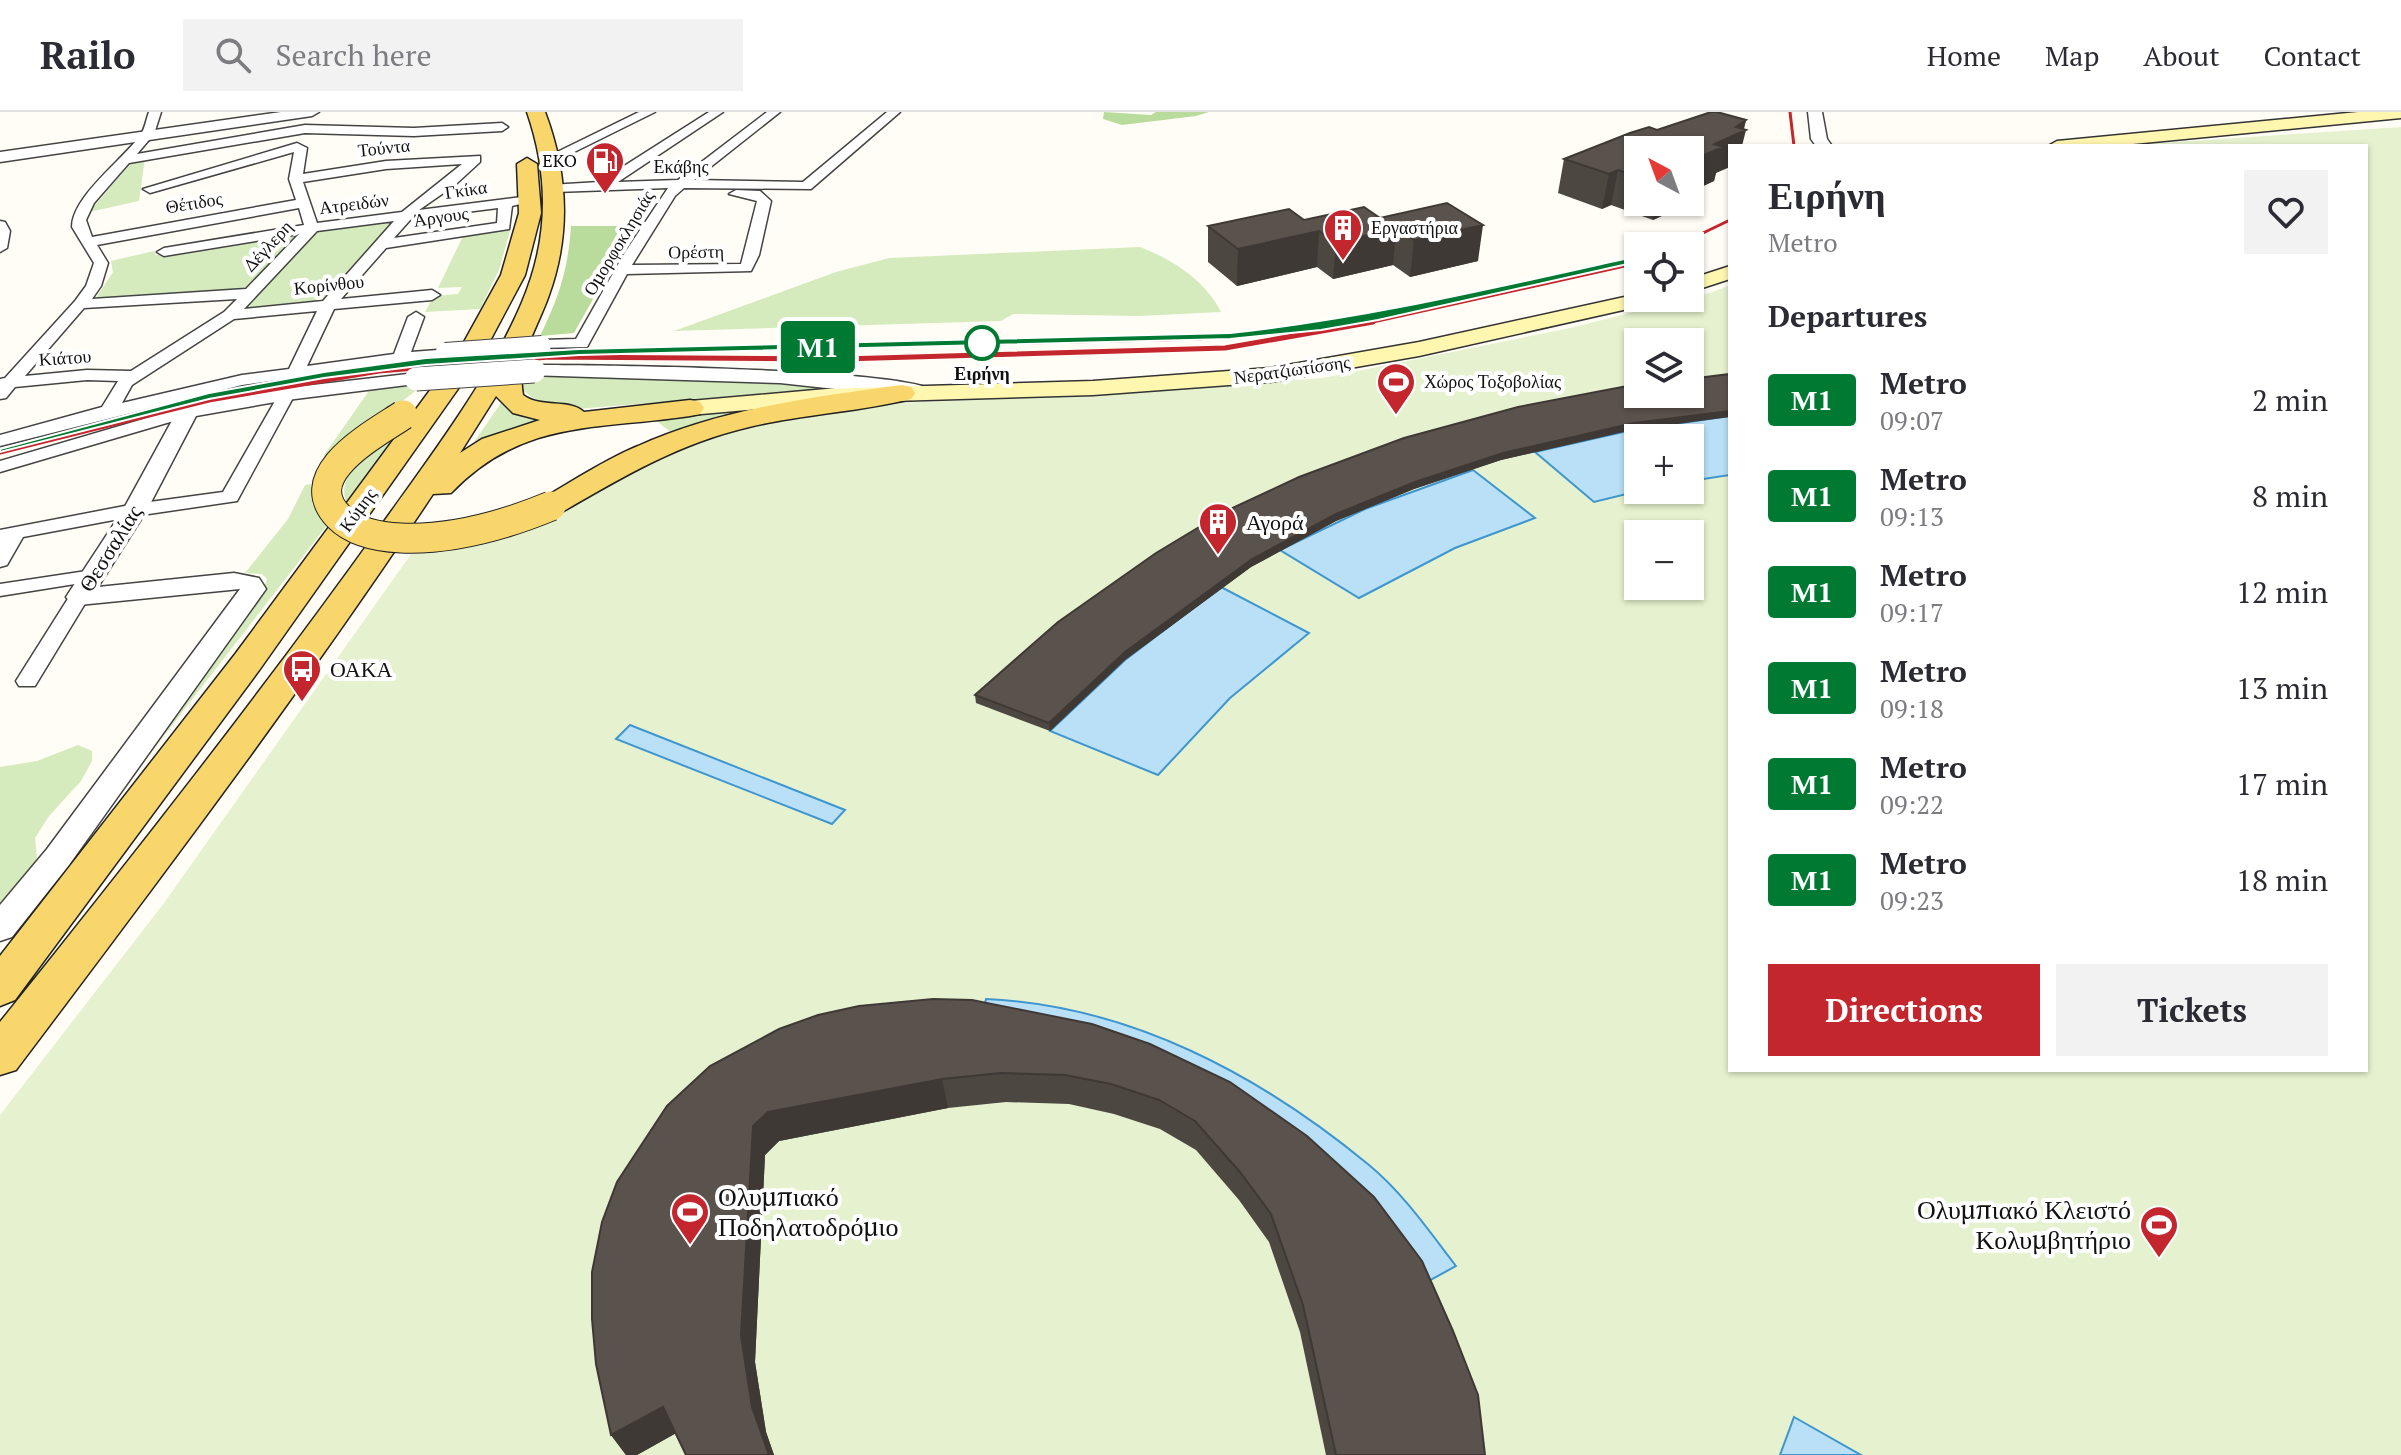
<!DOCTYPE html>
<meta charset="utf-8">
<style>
body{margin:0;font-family:"PT Serif",serif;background:#f2f2f3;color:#2b2b33;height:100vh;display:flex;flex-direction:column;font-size:30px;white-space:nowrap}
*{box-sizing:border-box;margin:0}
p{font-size:26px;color:#7c7c81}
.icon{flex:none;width:44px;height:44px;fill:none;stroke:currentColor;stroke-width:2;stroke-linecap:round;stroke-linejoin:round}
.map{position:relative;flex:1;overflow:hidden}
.panel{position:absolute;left:1728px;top:32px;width:640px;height:928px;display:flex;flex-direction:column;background:#fff;border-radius:0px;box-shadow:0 2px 6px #0004}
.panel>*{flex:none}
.badge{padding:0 16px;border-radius:6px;font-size:28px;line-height:52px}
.needle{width:52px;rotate:319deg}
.controls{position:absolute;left:1624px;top:24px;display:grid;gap:16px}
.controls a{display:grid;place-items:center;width:80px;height:80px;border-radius:0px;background:#fff;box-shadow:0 2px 6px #0004;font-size:40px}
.map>.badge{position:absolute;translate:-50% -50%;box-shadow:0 0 0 4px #fff}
h2{padding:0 40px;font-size:30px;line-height:72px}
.round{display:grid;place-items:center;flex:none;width:84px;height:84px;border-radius:0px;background:#f2f2f3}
.headline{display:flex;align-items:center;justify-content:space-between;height:136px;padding:0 40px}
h1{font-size:38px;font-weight:800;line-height:60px}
.primary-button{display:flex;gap:16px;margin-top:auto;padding:16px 40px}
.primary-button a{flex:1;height:92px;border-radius:0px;background:#c4262e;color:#fff;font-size:32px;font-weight:800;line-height:92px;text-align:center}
.primary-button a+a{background:#f2f2f3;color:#2b2b33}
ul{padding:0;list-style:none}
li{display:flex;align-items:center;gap:24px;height:96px;padding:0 40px}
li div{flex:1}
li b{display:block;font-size:30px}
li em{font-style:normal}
li .badge{min-width:88px;font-weight:700;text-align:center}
header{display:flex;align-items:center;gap:48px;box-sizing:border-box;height:112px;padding:0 40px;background:#fff;border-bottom:2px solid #e1e1e2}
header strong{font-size:38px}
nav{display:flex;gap:44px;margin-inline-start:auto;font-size:28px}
.search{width:560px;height:72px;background:#f2f2f3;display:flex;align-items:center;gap:20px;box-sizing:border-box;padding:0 28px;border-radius:0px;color:#7c7c81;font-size:30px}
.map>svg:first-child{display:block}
.green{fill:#d5ebbd}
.forest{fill:#b9dc9c}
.pitch{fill:#e6f2cf;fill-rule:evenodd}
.water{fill:#b9e0f7;stroke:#3f96cf;stroke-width:2}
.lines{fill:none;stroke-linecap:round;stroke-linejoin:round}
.minor-casing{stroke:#444;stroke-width:3}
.tertiary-casing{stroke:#444;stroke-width:3}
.secondary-casing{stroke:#333;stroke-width:3}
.primary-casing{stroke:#222;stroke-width:3}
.minor{fill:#fff;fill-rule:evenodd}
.tertiary{fill:#fff;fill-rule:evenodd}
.secondary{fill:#fff6b0;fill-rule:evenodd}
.primary{fill:#f9d66b;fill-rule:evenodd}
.rail-far1{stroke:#c4262e;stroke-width:3}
.rail{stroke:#c4262e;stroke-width:5}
.minor-bridge-casing{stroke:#444;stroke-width:20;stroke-linecap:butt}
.tertiary-bridge-casing{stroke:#444;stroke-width:25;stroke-linecap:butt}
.primary-bridge-casing{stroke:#222;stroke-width:31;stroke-linecap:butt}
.minor-bridge{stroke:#fff;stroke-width:18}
.tertiary-bridge{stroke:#fff;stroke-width:23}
.primary-bridge{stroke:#f9d66b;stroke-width:29}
.wall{fill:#4d4742}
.shaded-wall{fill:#3f3936}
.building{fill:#5a524d;stroke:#3f3936;stroke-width:2}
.line{fill:#007a33;stroke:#fff;stroke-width:2}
.stop-dot{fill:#fff;stroke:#007a33;stroke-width:4}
.labels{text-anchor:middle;stroke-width:8;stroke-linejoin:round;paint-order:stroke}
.far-street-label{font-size:18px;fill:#111;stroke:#fff}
.far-poi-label{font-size:18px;fill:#111;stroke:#fff;text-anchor:start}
.far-stop-label{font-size:18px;font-weight:bold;fill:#111;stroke:#fff}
.poi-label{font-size:22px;fill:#111;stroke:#fff;text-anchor:start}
.street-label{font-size:22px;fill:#111;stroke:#fff}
.near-poi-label{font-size:26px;fill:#111;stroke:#fff;text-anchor:start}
</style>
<header>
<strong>Railo</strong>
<div class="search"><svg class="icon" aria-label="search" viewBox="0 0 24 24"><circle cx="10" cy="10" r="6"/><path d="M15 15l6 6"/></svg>Search here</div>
<nav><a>Home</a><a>Map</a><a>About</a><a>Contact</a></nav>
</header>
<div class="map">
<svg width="2401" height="1343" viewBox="0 0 2401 1343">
<rect width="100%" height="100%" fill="#fffdf5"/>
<path class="green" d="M 145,46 L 139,89 L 89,100 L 134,48 Z
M 395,106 L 324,188 L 242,197 L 319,116 Z
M 511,115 L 499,158 L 480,197 L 425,200 L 434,184 L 458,182 L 462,175 L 438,176 L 464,122 Z
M 302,119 L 248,177 L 96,186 L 113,160 L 111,149 L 154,139 L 156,143 Z
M 1140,135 C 1172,147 1206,169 1221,200 L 1139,204 L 1013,202 L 1001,209 L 674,219 L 836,160 L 889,146 Z
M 524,263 L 713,265 L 848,275 L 576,297 C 555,293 538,293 522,277 Z
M 427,270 L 326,348 L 324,343 L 371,276 Z
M 503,288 L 542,307 L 503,320 L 470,336 Z
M 759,296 L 673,322 L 653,306 Z
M 412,308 L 348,393 C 328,360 390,326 412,308 Z
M 313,372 L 312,392 L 328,412 L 139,656 L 134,656 L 264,475 L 267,467 L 262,462 L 245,461 L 288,407 L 305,373 Z
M 78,633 L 92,639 L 92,649 L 81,669 L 49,704 L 35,726 L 37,746 L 33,754 L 0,792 L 0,655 L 37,649 Z"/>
<path class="forest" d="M 1104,0 L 1151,3 L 1156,0 L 1209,0 L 1196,4 L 1122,13 L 1103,7 Z
M 571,114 L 634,114 L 574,221 L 540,224 C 559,185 568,158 571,114 Z"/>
<path class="pitch" d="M 2401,15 L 2401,1343 L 0,1343 L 0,1003 L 164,791 L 416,435 L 649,344 L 760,307 L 872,292 L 1094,283 L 1323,266 L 1570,216 L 1710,181 L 1730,173 L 1730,958 L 2366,958 L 2366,34 L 2114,34 ZM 1638,230 L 1690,230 L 1690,282 L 1638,282 ZM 1638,326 L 1690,326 L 1690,378 L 1638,378 ZM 1638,422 L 1690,422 L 1690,474 L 1638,474 Z"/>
<path class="water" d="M 1730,304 L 1730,363 L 1690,369 L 1690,326 L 1638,326 L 1638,378 L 1643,378 L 1594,390 L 1535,340 L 1632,318 Z
M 1473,358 L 1535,406 L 1455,436 L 1359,486 L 1280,438 L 1365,397 Z
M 1221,475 L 1309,521 L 1230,586 L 1158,663 L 1050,619 L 1125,548 Z
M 630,613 L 845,698 L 832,712 L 616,627 Z
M 986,887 C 1129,893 1260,963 1369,1053 C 1403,1081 1429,1119 1456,1154 L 1416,1176 L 1369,1113 L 978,918 Z
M 1794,1305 L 1861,1343 L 1780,1343 Z"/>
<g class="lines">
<defs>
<path id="minor" d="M 149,0 L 161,0 L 154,22 L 137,42 L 305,13 L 414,16 L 502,11 L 508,15 L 502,19 L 414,24 L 305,21 L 129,51 L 94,91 L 86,108 L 92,125 L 296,88 L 289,67 L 294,40 L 150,81 L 143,77 L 297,31 L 307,36 L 303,62 L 386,49 L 480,44 L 480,50 L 455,73 L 419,98 L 530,84 L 537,88 L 512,94 L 509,117 L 386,136 L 341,187 L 432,178 L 440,183 L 432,188 L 334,197 L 307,254 L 394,242 L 408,205 L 416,200 L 424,205 L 411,240 L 451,237 L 451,243 L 242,273 L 0,334 L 0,323 L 102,295 L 118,269 L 87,268 L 15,275 L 6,286 L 0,287 L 0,267 L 5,266 L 75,189 L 86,174 L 94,151 L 72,115 C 72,85 122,48 140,24 C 145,17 146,8 149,0 ZM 462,52 L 402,100 L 317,111 L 303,70 L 386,57 ZM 299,96 L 304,113 L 164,136 L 157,140 L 164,144 L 299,122 L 246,177 L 92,187 L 101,174 L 108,151 L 97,133 ZM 498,96 L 497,111 L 394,126 L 411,107 ZM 394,109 L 323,189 L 244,197 L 317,119 ZM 237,187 L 224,200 L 131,259 L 87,258 L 25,264 L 84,196 ZM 317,199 L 289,257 L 242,263 L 122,291 L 132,273 L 234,207 Z
M 639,0 L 655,0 L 556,49 L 545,46 Z
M 709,0 L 723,0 L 618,70 L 678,68 L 767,0 L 780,0 L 694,68 L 803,70 L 887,0 L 900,0 L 811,77 L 684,76 L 675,84 L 632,153 L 741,152 L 757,89 L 729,82 L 736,78 L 760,79 L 771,89 L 759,143 L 751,159 L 627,162 L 587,235 L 536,236 L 534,233 L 542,228 L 576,227 L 624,142 L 668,76 L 555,80 L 550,79 L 550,73 L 599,70 Z
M 0,109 L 5,110 L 10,119 L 7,136 L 0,140 Z
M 287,277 L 295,282 L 237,389 L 135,404 L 23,425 L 7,453 L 0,455 L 0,418 L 135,392 L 223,380 L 279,282 Z
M 188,294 L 194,295 L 197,299 L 194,303 L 0,360 L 0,349 Z
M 93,458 L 100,460 L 103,464 L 100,468 L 0,484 L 0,472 Z
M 79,479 L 89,485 L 38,569 L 35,574 L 19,574 L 16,569 L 69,485 Z"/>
<path id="tertiary" d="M 281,0 L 319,0 L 312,4 L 0,50 L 0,40 Z
M 1808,0 L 1822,0 L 1827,27 L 1832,34 L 1816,34 L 1811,27 Z
M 534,253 C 586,253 917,256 938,281 L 927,287 L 780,271 L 527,263 L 524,259 Z
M 416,261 L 423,263 L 426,267 L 423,271 L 287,288 L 196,304 L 147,398 L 98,475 L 234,461 L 259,466 L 266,477 L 69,753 L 12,825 L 0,829 L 0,793 L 47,737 L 240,477 L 79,493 L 70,490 L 66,485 L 123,398 L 180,294 L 287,276 Z"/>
<path id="secondary" d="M 2358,0 L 2401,0 L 2401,6 L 2112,34 L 2048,34 L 2057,29 Z
M 1730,154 L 1730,167 L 1690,180 L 1690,167 Z
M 1638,182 L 1638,186 L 1661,186 L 1650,192 L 1419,244 L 1270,270 L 1093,283 L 826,291 L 690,303 L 681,301 L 678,296 L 681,291 L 690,289 L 826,277 L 1093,269 L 1270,256 L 1419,230 Z"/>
<path id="primary" d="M 527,0 L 545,0 C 568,61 571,122 549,183 C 537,218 516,244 523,283 C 541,297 569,286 584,300 L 690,288 L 700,290 L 704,296 L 700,302 L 690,304 C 596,318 522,307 451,381 L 433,382 C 302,579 159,768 16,958 L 0,963 L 0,910 C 130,748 259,584 380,415 C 430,345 505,247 531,166 C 549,110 546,55 527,0 ZM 496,284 L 513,301 L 540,308 L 482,327 L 460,341 Z
M 527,46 L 537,52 L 541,101 L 525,163 L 484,240 L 260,557 L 15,888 L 0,894 L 0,844 L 236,541 L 459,239 L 501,163 L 519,101 L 517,52 Z
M 902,273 L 911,275 L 915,281 L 911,287 C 858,300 803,302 749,315 C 680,331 622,365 562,400 L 551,403 L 540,400 L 536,394 L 540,388 C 573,369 604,348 638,334 C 721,297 812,285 902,273 Z"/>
</defs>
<use href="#minor" class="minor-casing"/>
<use href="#tertiary" class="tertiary-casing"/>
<use href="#secondary" class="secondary-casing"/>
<use href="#primary" class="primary-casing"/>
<use href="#minor" class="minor"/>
<use href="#tertiary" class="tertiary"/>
<use href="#secondary" class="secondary"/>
<use href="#primary" class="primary"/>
<path class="rail-far1" d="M 1790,0 L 1794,34
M 1676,134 L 1730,108
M 1364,212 L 1638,151"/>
<path class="rail" d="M 770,236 L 1202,226
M 0,340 L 209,288 L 379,259 L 549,245 L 842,247 L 1225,236 L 1373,210"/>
<defs>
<path id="minor-bridge" d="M 445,240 L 542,233"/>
<path id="tertiary-bridge" d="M 416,267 L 534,259"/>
<path id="primary-bridge" d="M 403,303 C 373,323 297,363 339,405 C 355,421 379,425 401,426 C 452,428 505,413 551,394"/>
</defs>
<use href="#minor-bridge" class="minor-bridge-casing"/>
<use href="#tertiary-bridge" class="tertiary-bridge-casing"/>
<use href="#primary-bridge" class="primary-bridge-casing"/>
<use href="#minor-bridge" class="minor-bridge"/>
<use href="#tertiary-bridge" class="tertiary-bridge"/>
<use href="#primary-bridge" class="primary-bridge"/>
</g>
<path class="wall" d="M 1746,8 L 1744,17 L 1716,61 L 1714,69 L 1690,80 L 1690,38 L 1638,38 L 1638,90 L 1680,90 L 1679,96 L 1653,108 L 1611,93 L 1602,97 L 1558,81 L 1564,47 L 1657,18 Z
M 1380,106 L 1478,149 L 1410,165 L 1393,153 L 1333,167 L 1317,155 L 1237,174 L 1208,150 L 1208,114 L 1304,108 Z
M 1632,318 L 1501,348 L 1414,377 L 1336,409 L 1251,455 L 1125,548 L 1050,619 L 976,591 L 975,583 L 1226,399 Z
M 1092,912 L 1150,932 L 1485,1343 L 1326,1343 L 1300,1220 L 1269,1130 L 1239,1088 L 1196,1038 L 1160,1017 L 1114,1002 L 1069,992 L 1006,990 L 948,996 L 779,1029 L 765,1043 L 755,1250 L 766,1320 L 774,1343 L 686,1343 L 676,1321 L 637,1343 L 626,1343 L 611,1323 L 617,1070 Z"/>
<path class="shaded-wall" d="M 1746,8 L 1743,19 L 1746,18 L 1742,34 L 1730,34 L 1730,55 L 1716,61 L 1714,69 L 1690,80 L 1690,49 Z
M 1618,58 L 1611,93 L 1602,97 L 1609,62 Z
M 1657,90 L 1680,90 L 1679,96 L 1653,108 Z
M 1483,113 L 1478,149 L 1410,165 L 1414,128 Z
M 1396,117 L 1393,153 L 1333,167 L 1336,130 Z
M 1319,119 L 1317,155 L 1237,174 L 1238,137 Z
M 1730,299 L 1730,305 L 1632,318 L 1501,348 L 1414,377 L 1336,409 L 1251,455 L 1125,548 L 1050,619 L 1049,611 L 1125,540 L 1252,447 L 1336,402 L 1415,370 L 1503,341 L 1634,311 Z
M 942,967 L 948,996 L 779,1029 L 765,1043 L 755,1250 L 766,1320 L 774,1343 L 769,1343 L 752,1295 L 741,1224 L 753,1014 L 768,1000 Z
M 663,1295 L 680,1319 L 637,1343 L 626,1343 L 611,1323 Z"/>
<path class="building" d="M 1711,0 L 1717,0 L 1746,8 L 1736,15 L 1746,18 L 1714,32 L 1723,35 L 1690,49 L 1690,38 L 1638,38 L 1638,65 L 1618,58 L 1609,62 L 1564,47 L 1630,21 L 1649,15 L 1657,18 Z
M 1447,91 L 1483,113 L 1414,128 L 1396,117 L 1336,130 L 1319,119 L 1238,137 L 1208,114 L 1289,97 L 1304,108 L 1364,95 L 1380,106 Z
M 1730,262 L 1730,299 L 1634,311 L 1503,341 L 1415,370 L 1336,402 L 1252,447 L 1125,540 L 1049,611 L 975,583 L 1058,510 L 1156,441 L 1226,399 L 1299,365 L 1404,326 L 1518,295 L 1638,272 L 1638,282 L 1690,282 L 1690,267 Z
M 933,887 L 972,888 L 1092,912 L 1150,932 L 1230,970 L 1307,1024 L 1374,1085 L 1422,1149 L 1453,1219 L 1478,1283 L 1485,1343 L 1336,1343 L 1303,1193 L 1271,1102 L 1240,1060 L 1195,1009 L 1159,988 L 1111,972 L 1065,963 L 1001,961 L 942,967 L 768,1000 L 753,1014 L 741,1224 L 752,1295 L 769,1343 L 686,1343 L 663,1295 L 611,1323 L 596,1252 L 592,1207 L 592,1160 L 602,1110 L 617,1070 L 667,994 L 710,954 L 779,917 L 818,903 L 859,894 Z"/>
<path class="line" d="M 1638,144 L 1641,149 L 1378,208 L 1321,218 L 1230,227 L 579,243 L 426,253 L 324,266 L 209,287 L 0,340 L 0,337 L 209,281 L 324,260 L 426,246 L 579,237 L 1230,221 C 1370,206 1501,174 1638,144 Z"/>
<defs>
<symbol id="fuel-pin" viewBox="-11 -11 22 30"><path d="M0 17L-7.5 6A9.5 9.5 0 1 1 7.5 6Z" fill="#c4262e" stroke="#fff"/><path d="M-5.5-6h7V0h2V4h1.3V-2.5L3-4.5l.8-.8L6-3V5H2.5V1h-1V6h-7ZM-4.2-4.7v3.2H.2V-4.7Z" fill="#fff"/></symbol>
<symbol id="building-pin" viewBox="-11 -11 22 30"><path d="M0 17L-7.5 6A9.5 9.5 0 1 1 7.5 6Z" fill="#c4262e" stroke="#fff"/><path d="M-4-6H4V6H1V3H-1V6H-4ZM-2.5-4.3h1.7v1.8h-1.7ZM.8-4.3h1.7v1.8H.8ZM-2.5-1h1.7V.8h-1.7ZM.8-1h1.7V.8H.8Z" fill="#fff"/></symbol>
<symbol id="stadium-pin" viewBox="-11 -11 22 30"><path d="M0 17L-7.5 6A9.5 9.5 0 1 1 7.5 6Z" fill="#c4262e" stroke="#fff"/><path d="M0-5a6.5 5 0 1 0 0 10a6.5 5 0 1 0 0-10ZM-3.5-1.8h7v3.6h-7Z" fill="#fff"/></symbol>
<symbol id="bus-pin" viewBox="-11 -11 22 30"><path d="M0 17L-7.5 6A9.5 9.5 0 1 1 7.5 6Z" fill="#c4262e" stroke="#fff"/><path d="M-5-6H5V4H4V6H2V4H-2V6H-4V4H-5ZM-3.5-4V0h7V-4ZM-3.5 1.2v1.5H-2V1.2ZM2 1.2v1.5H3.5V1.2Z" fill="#fff"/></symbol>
</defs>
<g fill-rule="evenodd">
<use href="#fuel-pin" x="583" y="27" width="44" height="60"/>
<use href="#building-pin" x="1321" y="94" width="44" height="60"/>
<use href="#stadium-pin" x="1374" y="248" width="44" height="60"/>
<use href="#building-pin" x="1196" y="388" width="44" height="60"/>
<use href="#bus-pin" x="280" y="535" width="44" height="60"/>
<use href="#stadium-pin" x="668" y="1078" width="44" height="60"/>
<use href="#stadium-pin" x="2137" y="1091" width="44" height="60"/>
</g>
<circle class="stop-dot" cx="982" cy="231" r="16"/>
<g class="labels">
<g class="far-street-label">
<text transform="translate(384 36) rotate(-6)" y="6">Τούντα</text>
<text x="681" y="61">Εκάβης</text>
<text transform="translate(466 78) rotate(-8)" y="6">Γκίκα</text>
<text transform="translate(194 91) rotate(-9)" y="6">Θέτιδος</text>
<text transform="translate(354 92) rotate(-7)" y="6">Ατρειδών</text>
<text transform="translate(441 105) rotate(-8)" y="6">Άργους</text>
<text transform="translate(619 131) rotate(-59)" y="6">Ομορφοκλησιάς</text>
<text transform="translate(268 134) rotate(-47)" y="6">Δέγλερη</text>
<text transform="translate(696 140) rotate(-1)" y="6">Ορέστη</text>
<text transform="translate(329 173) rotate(-6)" y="6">Κορίνθου</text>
<text transform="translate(65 246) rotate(-4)" y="6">Κιάτου</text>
<text transform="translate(1292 258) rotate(-8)" y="6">Νερατζιωτίσσης</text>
<text transform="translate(358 398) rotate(-54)" y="6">Κύμης</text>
</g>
<g class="far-poi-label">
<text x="577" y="55" text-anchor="end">EKO</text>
<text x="1371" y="122">Εργαστήρια</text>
<text x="1424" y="276">Χώρος Τοξοβολίας</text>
</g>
<g class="far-stop-label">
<text x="982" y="268">Ειρήνη</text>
</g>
<g class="poi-label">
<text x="1246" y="418">Αγορά</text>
<text x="330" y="565">ΟΑΚΑ</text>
</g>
<g class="street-label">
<text transform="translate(110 436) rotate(-58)" y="8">Θεσσαλίας</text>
</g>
<g class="near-poi-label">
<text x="718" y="1094">Ολυμπιακό<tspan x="718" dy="30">Ποδηλατοδρόμιο</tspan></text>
<text x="2131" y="1107" text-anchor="end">Ολυμπιακό Κλειστό<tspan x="2131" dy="30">Κολυμβητήριο</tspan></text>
</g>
</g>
</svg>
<div class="controls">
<a><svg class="needle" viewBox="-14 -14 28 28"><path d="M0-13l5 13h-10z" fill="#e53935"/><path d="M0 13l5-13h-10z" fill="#7c7c81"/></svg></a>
<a><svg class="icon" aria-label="locate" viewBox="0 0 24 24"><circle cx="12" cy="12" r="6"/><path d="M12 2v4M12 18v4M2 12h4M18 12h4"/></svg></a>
<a><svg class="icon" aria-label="layers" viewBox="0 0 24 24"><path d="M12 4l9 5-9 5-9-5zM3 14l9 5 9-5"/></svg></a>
<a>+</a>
<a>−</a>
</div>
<b class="badge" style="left:818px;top:235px;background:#007a33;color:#fff">Μ1</b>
<section class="panel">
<div class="headline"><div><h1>Ειρήνη</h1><p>Metro</p></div><a class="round"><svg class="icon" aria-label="heart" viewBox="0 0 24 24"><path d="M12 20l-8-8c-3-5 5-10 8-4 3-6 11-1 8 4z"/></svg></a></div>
<h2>Departures</h2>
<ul>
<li><span class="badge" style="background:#007a33;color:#fff">Μ1</span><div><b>Metro</b><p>09:07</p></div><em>2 min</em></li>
<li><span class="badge" style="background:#007a33;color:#fff">Μ1</span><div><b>Metro</b><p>09:13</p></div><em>8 min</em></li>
<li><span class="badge" style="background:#007a33;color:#fff">Μ1</span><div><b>Metro</b><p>09:17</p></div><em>12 min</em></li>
<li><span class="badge" style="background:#007a33;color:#fff">Μ1</span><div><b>Metro</b><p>09:18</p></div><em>13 min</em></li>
<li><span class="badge" style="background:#007a33;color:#fff">Μ1</span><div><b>Metro</b><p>09:22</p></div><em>17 min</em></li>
<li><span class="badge" style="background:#007a33;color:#fff">Μ1</span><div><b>Metro</b><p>09:23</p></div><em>18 min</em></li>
</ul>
<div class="primary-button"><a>Directions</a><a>Tickets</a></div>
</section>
</div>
